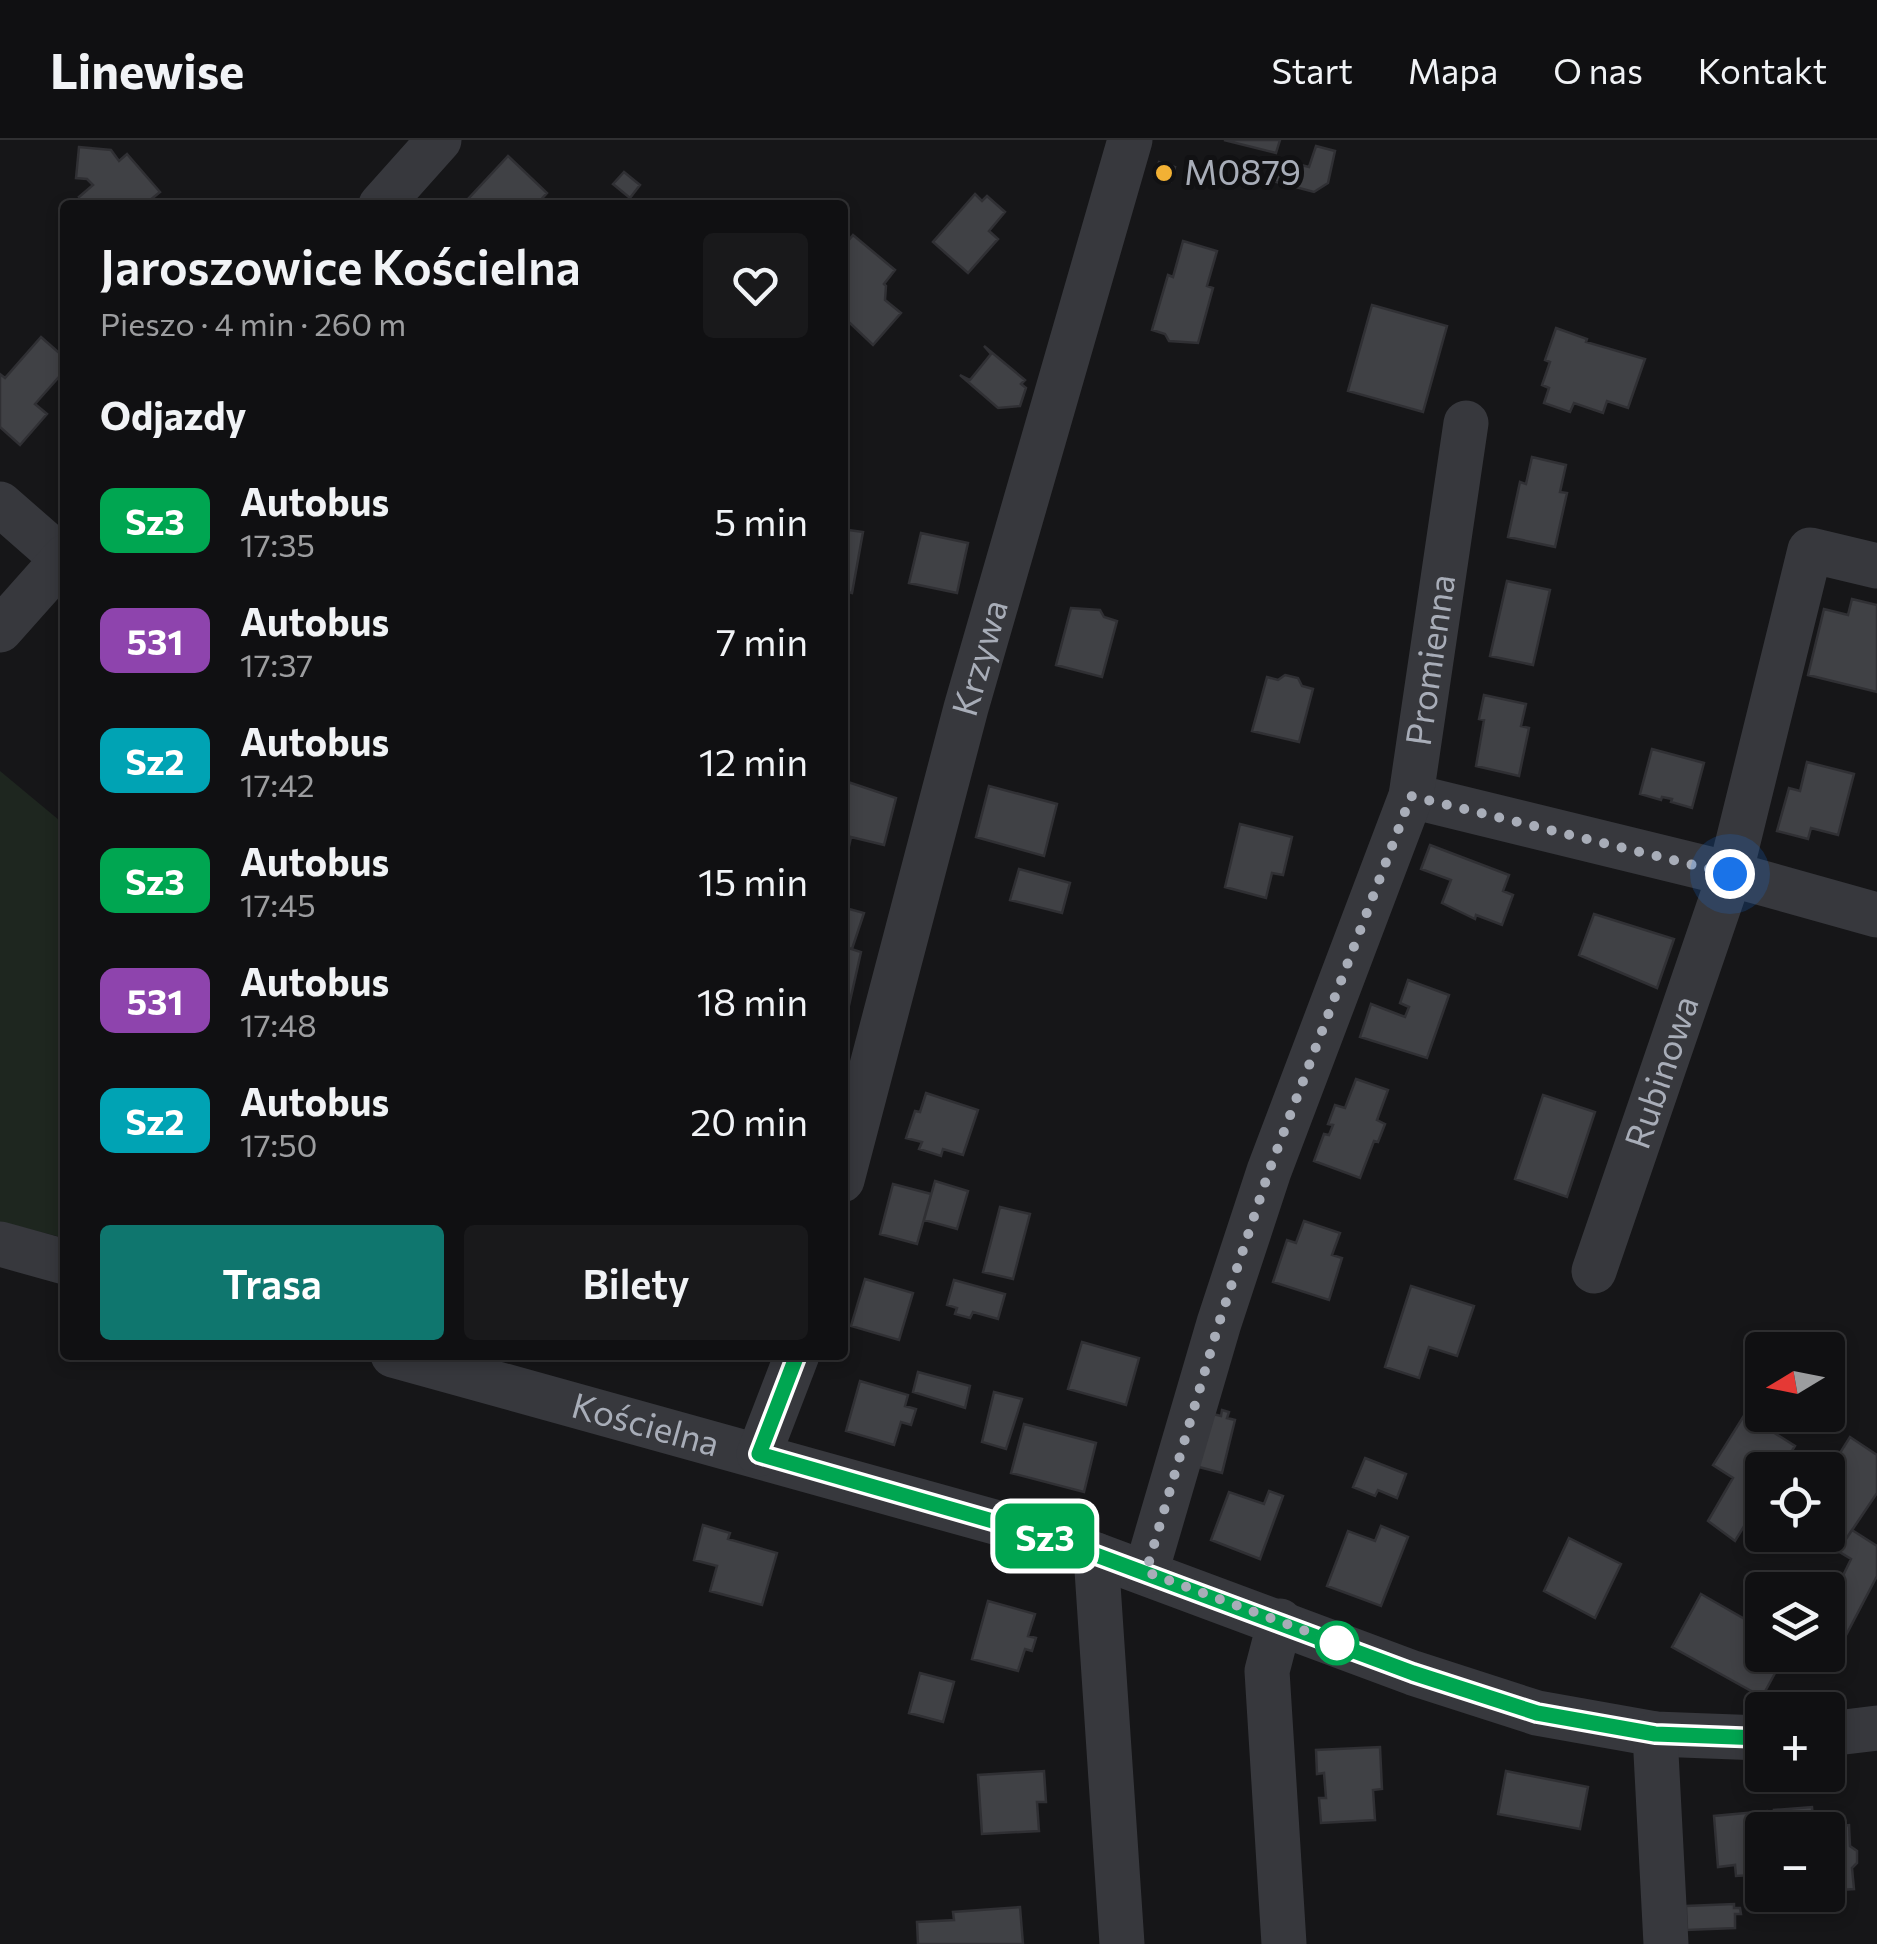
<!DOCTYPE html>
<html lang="pl">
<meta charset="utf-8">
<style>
body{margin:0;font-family:Commissioner,sans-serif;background:#19191b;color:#f1f3f6;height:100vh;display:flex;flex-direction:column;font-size:38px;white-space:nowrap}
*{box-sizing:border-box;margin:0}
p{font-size:32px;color:#9c9d9f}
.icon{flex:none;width:55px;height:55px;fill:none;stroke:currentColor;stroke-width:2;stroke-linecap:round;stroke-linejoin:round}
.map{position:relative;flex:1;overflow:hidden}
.details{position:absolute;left:60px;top:60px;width:788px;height:1160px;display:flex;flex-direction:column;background:#101012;border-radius:10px;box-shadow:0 5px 15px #0003,0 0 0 2px #303032}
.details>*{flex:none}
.badge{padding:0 20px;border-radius:15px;font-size:35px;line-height:65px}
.needle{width:65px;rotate:260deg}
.tools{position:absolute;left:1745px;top:1192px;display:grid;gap:20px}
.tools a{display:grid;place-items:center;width:100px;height:100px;border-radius:10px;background:#101012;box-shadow:0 5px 15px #0003,0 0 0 2px #303032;font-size:50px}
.you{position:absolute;width:50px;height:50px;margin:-25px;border:8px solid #fff;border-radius:50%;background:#1a73e8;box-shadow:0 0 0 15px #1a73e833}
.map>.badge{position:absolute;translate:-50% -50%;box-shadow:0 0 0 5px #fff}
h2{padding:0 40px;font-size:38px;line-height:90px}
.round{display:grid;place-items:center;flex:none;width:105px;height:105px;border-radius:10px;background:#19191b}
.headline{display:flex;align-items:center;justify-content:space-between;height:170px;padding:0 40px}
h1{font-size:48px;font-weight:600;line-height:75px}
.primary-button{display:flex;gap:20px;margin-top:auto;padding:20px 40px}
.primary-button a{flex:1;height:115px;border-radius:10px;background:#0f766e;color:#fff;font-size:40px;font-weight:600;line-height:115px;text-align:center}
.primary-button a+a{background:#19191b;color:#f1f3f6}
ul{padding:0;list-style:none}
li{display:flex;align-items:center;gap:30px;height:120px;padding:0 40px}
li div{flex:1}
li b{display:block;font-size:38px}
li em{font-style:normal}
li .badge{min-width:110px;font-weight:700;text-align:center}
header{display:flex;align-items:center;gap:60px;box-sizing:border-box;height:140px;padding:0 50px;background:#101012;border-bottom:2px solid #303032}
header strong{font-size:48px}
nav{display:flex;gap:55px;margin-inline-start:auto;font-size:35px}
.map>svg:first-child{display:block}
.green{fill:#1e261f}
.building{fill:#404145;stroke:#303034;stroke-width:2.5}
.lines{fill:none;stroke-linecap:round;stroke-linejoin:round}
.minor{stroke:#37383d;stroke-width:45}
.line-casing{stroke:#fff;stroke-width:22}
.line{stroke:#00a651;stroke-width:15}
.walk{stroke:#a8adb8;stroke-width:10;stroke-dasharray:0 18}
.poi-dot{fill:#f2b134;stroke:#111113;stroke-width:4}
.stop-dot{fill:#fff;stroke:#00a651;stroke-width:5}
.labels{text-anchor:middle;stroke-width:10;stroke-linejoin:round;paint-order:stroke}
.poi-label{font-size:35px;fill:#a8adb8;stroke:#111113;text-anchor:start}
.street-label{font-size:35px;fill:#a8adb8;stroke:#111113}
</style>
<header>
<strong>Linewise</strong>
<nav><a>Start</a><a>Mapa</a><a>O nas</a><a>Kontakt</a></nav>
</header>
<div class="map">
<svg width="1877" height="1804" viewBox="0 0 1877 1804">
<rect width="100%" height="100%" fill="#161618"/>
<path class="green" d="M 0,631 L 65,685 L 65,1098 L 0,1082 Z"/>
<path class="building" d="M 1224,0 L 1280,0 L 1276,13 Z
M 1316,6 L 1335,11 L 1328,43 L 1314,52 L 1273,41 L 1278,19 L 1309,27 Z
M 79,7 L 111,10 L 119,21 L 127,14 L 160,52 L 144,65 L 86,65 L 79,57 L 93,45 L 87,39 L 76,38 Z
M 508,16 L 547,53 L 536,65 L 477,65 L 469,58 Z
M 1159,22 L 1175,27 L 1171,41 L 1154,36 Z
M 624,32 L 640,45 L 630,58 L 613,44 Z
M 975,54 L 982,61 L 987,56 L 1005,72 L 989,91 L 998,99 L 968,133 L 933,102 Z
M 853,95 L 895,130 L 884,144 L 886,146 L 885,160 L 901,173 L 873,205 L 850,183 L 842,184 L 842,108 Z
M 1183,101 L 1217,111 L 1207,146 L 1213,148 L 1198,203 L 1169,201 L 1165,194 L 1152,190 L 1168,135 L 1173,137 Z
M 1372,165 L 1447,186 L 1423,272 L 1348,251 Z
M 1556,188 L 1587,199 L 1586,202 L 1645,219 L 1628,268 L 1607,261 L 1603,273 L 1574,263 L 1570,272 L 1544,263 L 1549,248 L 1542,245 L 1550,222 L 1545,220 Z
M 41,197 L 65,218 L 65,230 L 35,264 L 47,274 L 20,305 L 0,287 L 0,234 L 5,238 Z
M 984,206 L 1025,240 L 1021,244 L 1026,248 L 1020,266 L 998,268 L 960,235 L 970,240 L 991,214 Z
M 1532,317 L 1566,325 L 1560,352 L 1567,353 L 1555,407 L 1508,397 L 1520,342 L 1526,344 Z
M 842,389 L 863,392 L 852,453 L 842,451 Z
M 921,393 L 968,403 L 957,453 L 909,443 Z
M 1507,441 L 1550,450 L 1533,525 L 1490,516 Z
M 1852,459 L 1877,465 L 1877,552 L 1808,535 L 1824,469 L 1848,475 Z
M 1071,468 L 1100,470 L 1104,477 L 1117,481 L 1102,537 L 1056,525 Z
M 1285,535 L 1298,538 L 1302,546 L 1313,549 L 1299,602 L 1252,591 L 1267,537 L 1278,540 Z
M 1484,555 L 1526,564 L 1521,586 L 1529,588 L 1519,636 L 1476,626 L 1484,580 L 1479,579 Z
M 1652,609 L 1704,623 L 1692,668 L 1671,662 L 1672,659 L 1662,657 L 1661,660 L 1640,654 Z
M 1807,622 L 1854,634 L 1838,695 L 1811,688 L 1808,699 L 1777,691 L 1789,648 L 1800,651 Z
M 842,640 L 896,658 L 884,705 L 851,697 L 849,706 L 842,705 Z
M 989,646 L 1057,664 L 1044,716 L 976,697 Z
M 1240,684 L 1292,697 L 1283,735 L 1272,733 L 1266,758 L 1225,747 Z
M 1430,705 L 1509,735 L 1503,751 L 1513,755 L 1502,785 L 1476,775 L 1475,779 L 1442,763 L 1451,740 L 1421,729 Z
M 1019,729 L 1070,743 L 1062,773 L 1010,760 Z
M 842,767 L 864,773 L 852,809 L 842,806 Z
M 1594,774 L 1674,799 L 1657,848 L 1579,815 Z
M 842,806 L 861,812 L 848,870 L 842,868 Z
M 1408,840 L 1449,855 L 1427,918 L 1360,897 L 1371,864 L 1405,877 L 1409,867 L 1400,863 Z
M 1356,939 L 1388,950 L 1377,980 L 1385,984 L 1378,1002 L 1374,1001 L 1360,1038 L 1314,1021 L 1324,994 L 1329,995 L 1333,985 L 1328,984 L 1335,965 L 1345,968 Z
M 926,953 L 978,970 L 963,1015 L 943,1009 L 941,1016 L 919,1009 L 922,1002 L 906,998 L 915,971 L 920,972 Z
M 1543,955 L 1595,972 L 1567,1057 L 1515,1039 Z
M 935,1041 L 968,1051 L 957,1089 L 924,1080 Z
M 893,1044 L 931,1054 L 917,1104 L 880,1094 Z
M 1000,1067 L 1030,1074 L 1013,1139 L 983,1132 Z
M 1304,1081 L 1340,1093 L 1332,1115 L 1342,1118 L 1329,1160 L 1273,1142 L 1287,1100 L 1296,1103 Z
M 865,1139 L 913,1153 L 899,1200 L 851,1186 Z
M 954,1140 L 1005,1154 L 998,1179 L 973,1172 L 970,1178 L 955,1174 L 957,1168 L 947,1165 Z
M 1411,1146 L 1474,1166 L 1457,1216 L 1429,1207 L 1419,1238 L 1385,1227 Z
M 1082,1202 L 1139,1218 L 1126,1265 L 1068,1249 Z
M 918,1232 L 970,1246 L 965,1268 L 913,1252 Z
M 860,1241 L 908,1255 L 905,1266 L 916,1269 L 911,1285 L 901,1282 L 894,1305 L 846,1291 Z
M 994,1252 L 1022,1259 L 1006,1309 L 982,1302 Z
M 1222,1270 L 1229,1272 L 1227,1278 L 1235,1280 L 1222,1333 L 1195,1326 L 1209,1273 L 1221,1276 Z
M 1745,1274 L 1795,1306 L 1780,1330 L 1762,1330 L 1762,1357 L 1735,1401 L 1708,1381 L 1733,1338 L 1713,1325 Z
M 1024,1284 L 1096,1303 L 1084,1352 L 1011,1333 Z
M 1850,1297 L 1877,1315 L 1877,1353 L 1838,1411 L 1814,1395 L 1828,1395 L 1828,1332 Z
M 1365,1318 L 1406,1334 L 1397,1358 L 1378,1350 L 1375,1356 L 1353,1347 Z
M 1269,1351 L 1283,1356 L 1260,1419 L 1211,1400 L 1229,1352 L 1264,1364 Z
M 703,1385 L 730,1393 L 728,1399 L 777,1413 L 762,1465 L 710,1451 L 717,1426 L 694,1420 Z
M 1381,1386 L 1408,1397 L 1381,1466 L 1327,1446 L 1348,1391 L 1375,1401 Z
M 1852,1390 L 1877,1406 L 1877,1436 L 1844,1499 L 1828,1490 L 1828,1467 L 1851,1419 L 1838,1411 Z
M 1569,1398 L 1621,1424 L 1595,1478 L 1544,1451 Z
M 1701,1454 L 1762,1489 L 1761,1514 L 1780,1524 L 1762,1557 L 1672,1507 Z
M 988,1461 L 1035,1474 L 1028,1496 L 1036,1498 L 1032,1511 L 1025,1509 L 1018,1531 L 972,1519 Z
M 920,1533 L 954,1542 L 943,1582 L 909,1573 Z
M 1380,1607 L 1382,1649 L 1373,1650 L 1375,1680 L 1321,1683 L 1319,1658 L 1326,1658 L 1324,1633 L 1317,1634 L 1316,1610 Z
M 1044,1631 L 1046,1662 L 1037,1662 L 1039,1691 L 982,1694 L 978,1635 Z
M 1506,1631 L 1588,1647 L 1580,1689 L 1498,1674 Z
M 1812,1667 L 1814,1688 L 1849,1685 L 1850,1706 L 1857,1711 L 1857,1723 L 1852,1728 L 1854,1749 L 1828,1751 L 1828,1690 L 1776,1690 L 1774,1670 Z
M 1767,1671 L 1769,1690 L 1762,1690 L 1762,1723 L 1751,1723 L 1752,1735 L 1736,1736 L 1735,1725 L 1718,1727 L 1714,1676 Z
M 1734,1764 L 1734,1768 L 1740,1768 L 1741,1774 L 1735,1774 L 1735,1788 L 1687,1790 L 1686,1766 Z
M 1020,1767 L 1023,1804 L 918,1804 L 917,1782 L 954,1780 L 953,1772 Z"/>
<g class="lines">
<g class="minor">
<path d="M 381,65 L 439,0"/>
<path d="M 0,364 L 63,419"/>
<path d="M 0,490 L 65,417"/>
<path d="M 1411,656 L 1730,734 L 1877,775"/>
<path id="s1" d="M 842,1040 L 966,568 L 1130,0"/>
<path d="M 0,1104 L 65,1122"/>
<path id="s2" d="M 1594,1131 L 1730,734 L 1810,410 L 1877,426"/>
<path id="s3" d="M 393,1215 L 1045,1396 L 1413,1533 L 1537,1573 L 1655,1594 L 1762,1598"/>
<path d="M 759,1314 L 797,1215"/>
<path d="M 1096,1415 L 1122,1804"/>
<path id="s4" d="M 1146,1432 L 1219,1183 L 1269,1031 L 1411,656 L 1466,283"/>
<path d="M 1280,1481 L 1267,1531 L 1284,1804"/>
<path d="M 1655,1594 L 1666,1804"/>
<path d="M 1828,1594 L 1877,1588"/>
</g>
</g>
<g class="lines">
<defs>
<path id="line" d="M 797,1215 L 759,1314 L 1045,1396 L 1413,1533 L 1537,1573 L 1655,1594 L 1762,1598"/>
</defs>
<use href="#line" class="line-casing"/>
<use href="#line" class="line"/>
<path class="walk" d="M 1337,1503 L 1346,1506 L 1146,1432 L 1219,1183 L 1269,1031 L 1411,656 L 1730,734"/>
</g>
<circle class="poi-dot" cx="1164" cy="33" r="10"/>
<circle class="stop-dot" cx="1337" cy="1503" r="20"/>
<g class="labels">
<g class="poi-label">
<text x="1184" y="45">M0879</text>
</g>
<g class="street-label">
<text dy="12" stroke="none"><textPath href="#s1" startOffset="540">Krzywa</textPath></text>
<text dy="12" stroke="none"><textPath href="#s4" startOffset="958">Promienna</textPath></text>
<text dy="12" stroke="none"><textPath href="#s2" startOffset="210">Rubinowa</textPath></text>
<text dy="12" stroke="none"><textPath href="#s3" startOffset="262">Kościelna</textPath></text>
</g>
</g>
</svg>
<div class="tools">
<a><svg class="needle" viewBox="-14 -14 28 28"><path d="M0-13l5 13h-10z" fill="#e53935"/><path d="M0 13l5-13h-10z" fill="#9c9d9f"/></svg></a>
<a><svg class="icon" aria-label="locate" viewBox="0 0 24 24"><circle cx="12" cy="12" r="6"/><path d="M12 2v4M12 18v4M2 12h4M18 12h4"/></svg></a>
<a><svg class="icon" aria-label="layers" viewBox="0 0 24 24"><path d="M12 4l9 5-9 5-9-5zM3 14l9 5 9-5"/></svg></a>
<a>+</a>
<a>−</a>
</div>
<div class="you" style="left:1730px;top:734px"></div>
<b class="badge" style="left:1045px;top:1396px;background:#00a651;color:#fff">Sz3</b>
<section class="details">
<div class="headline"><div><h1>Jaroszowice Kościelna</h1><p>Pieszo · 4 min · 260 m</p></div><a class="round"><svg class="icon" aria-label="heart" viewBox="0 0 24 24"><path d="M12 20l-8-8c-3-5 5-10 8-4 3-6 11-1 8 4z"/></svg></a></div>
<h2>Odjazdy</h2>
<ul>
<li><span class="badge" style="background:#00a651;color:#fff">Sz3</span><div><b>Autobus</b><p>17:35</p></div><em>5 min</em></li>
<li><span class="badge" style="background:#8e44ad;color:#fff">531</span><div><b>Autobus</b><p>17:37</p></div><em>7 min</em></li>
<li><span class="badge" style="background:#00a3b4;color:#fff">Sz2</span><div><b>Autobus</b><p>17:42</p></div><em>12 min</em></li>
<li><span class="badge" style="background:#00a651;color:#fff">Sz3</span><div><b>Autobus</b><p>17:45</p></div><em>15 min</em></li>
<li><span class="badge" style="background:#8e44ad;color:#fff">531</span><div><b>Autobus</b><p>17:48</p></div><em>18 min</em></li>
<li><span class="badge" style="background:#00a3b4;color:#fff">Sz2</span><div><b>Autobus</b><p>17:50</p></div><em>20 min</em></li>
</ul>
<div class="primary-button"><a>Trasa</a><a>Bilety</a></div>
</section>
</div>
